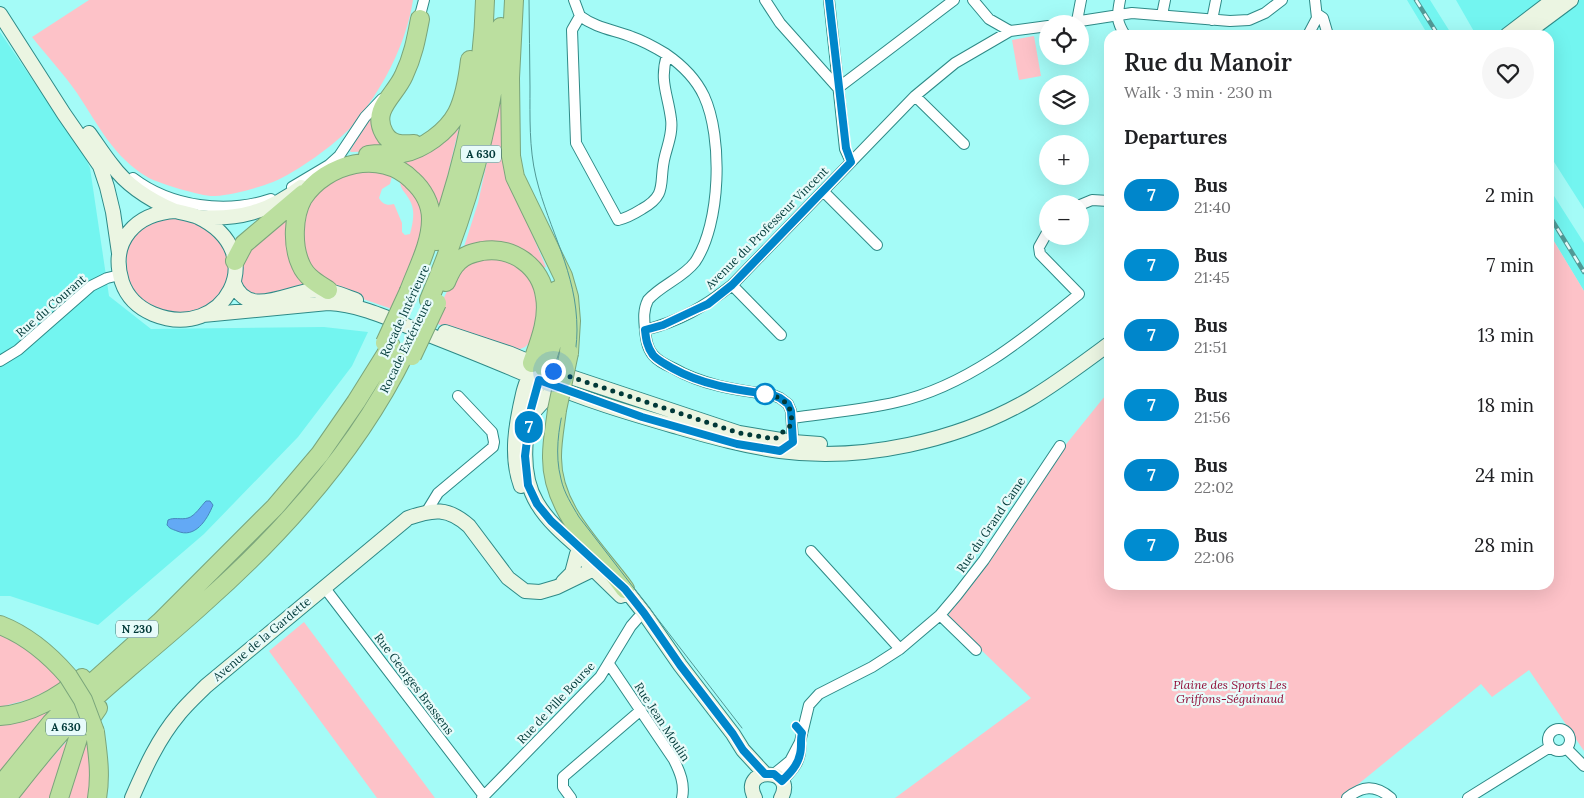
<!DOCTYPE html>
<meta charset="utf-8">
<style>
body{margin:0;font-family:Lora,serif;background:#f6f6f6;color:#202124;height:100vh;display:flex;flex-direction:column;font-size:19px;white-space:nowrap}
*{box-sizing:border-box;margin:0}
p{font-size:16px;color:#757577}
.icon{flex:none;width:28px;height:28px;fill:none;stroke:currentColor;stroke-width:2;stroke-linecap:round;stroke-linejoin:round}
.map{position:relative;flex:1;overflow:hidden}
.side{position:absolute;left:1104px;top:30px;width:450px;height:560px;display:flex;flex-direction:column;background:#fff;border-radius:15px;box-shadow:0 5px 20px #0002}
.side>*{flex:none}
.badge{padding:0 10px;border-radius:16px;font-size:18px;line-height:32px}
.tools{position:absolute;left:1039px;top:15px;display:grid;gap:10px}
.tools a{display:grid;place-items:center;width:50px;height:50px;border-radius:50%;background:#fff;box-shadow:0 5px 20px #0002;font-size:25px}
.you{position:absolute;width:25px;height:25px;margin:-12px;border:4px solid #fff;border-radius:50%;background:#1a73e8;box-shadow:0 0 0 8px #1a73e833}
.map>.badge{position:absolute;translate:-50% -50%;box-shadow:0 0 0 2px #fff}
h2{padding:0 20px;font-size:19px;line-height:45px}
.round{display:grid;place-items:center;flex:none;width:52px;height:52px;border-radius:26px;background:#f6f6f6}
.head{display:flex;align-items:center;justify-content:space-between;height:85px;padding:0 20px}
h1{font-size:24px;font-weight:600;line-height:38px}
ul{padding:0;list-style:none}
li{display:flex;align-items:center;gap:15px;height:70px;padding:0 20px}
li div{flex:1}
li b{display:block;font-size:19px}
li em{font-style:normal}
li .badge{min-width:55px;font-weight:700;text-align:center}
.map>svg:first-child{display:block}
.built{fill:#73f5f0}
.green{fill:#fdc2c8}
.water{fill:#63a9f5;stroke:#4687bc}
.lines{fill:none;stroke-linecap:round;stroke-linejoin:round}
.minor-casing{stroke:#2e8a87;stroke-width:12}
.secondary-casing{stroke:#2e8a87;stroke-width:16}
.motorway-casing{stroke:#7aa57b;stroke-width:20}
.minor{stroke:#fff;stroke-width:10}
.secondary{stroke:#ebf5e2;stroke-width:14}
.motorway{stroke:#bbdf9f;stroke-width:18}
.tram{stroke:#519996;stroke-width:1}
.rail-casing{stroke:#519996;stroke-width:4.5}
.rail{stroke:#e7fbfa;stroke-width:2.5;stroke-dasharray:8;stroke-linecap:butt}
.motorway-bridge-casing{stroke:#7aa57b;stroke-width:20;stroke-linecap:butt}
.motorway-bridge{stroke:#bbdf9f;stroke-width:18}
.line-casing{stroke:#fff;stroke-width:11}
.line{stroke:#0086cb;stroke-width:8}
.walk{stroke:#013938;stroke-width:5;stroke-dasharray:0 9}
.stop-dot{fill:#fff;stroke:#0086cb;stroke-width:2.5}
.labels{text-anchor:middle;stroke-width:4.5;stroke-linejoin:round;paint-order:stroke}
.shield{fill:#e7fbfa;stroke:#467372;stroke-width:1}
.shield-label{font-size:11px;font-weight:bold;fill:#013938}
.street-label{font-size:12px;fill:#013938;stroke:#e7fbfa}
.park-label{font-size:12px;font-style:italic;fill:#900a35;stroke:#e7fbfa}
</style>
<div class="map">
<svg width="1584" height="798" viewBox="0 0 1584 798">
<rect width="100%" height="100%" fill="#a4fbf7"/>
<path class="built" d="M 1407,0 L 1430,0 L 1452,35 L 1428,35 Z
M 1456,0 L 1584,0 L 1584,209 L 1549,154 L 1549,35 L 1476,35 Z
M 0,32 L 85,157 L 90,168 L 109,296 L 151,329 L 324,327 L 368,332 L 352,366 L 298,437 L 204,534 L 98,625 L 10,596 L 0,596 Z
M 1549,188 L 1584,243 L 1584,291 L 1549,233 Z"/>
<path class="green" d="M 89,0 L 413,0 C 406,45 382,90 353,125 C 336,144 297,172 273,182 C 257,188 232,195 215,196 C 203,197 161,184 149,178 C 113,157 99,126 77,93 C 63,73 46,55 32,37 Z
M 1034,36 L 1041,76 L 1019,80 L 1012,40 Z
M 504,83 L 523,213 L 546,267 L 540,269 L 463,250 L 478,203 Z
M 462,115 L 441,203 L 436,205 L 394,157 Z
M 372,116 L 385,143 L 382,151 L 351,152 L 350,151 L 367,121 Z
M 371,167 L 392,176 L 390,184 L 382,189 L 379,198 C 382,204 387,206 394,204 L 402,223 L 402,232 L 405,235 L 410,234 C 413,222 416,210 409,199 C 405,192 400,189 400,181 L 421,199 L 426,233 L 392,309 L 337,290 L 311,272 L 299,239 L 308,198 L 339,176 Z
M 294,213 L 315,285 L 252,298 L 240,284 L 244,250 Z
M 165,218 L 187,218 L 213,232 L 227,254 L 229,277 L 218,299 L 201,309 L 186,313 L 167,312 L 153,307 L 139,299 L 127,277 L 126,249 L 135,234 L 147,224 Z
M 1549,233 L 1584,291 L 1584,751 L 1529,670 L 1492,697 L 1481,684 L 1356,786 L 1353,798 L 895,798 L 1031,698 L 947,617 L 1063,448 L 1109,391 L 1109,585 L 1549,585 Z
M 492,255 L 520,265 L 536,289 L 538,309 L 530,342 L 525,347 L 520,349 L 507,348 L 432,322 L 455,275 L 467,262 Z
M 304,622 L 435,798 L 377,798 L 269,651 Z
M 0,633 C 29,647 42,658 63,683 L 30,699 L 0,707 Z
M 53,709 L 20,747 L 0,773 L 0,724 L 10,724 Z
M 74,733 L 52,798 L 19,798 L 28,785 Z
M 88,738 L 93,772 L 91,798 L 68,798 Z"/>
<path class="water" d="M 206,501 L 210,501 L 213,505 C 207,520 195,539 177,531 C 172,529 170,529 167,525 L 168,520 C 174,517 181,520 188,518 C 195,516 201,506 206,501 Z"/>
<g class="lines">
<defs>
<path id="minor" d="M 574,0 L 580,16
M 765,0 L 780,23 L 838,88 L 954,0
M 829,0 L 845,149 L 851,162
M 973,0 L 989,19 L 1010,31
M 1120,0 C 1117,16 1116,21 1125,35
M 1317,14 L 1323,18 L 1328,35
M 1162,15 L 1165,0
M 580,16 C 596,28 614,30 632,37 C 644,41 656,48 666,54 C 682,65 696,79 704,96 C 723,137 721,224 695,262 C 683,278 661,285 648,300 C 643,310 644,319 645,330 C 646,339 647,348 653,355 C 658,361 666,365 673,368 C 704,386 738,390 773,395 L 780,398 L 788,404 L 791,411 L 793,442 L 788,446
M 580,16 L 572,30 L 576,143 L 618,220 C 627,218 634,214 642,209 C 669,194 658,182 665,156 C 668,144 673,132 671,119 C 668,94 659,81 667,55
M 1212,20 L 1216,0
M 1077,21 L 1081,0
M 418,23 L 424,0
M 1061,24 L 1132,13 L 1230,21 L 1249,20 L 1265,13 L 1282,0
M 1308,35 L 1317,18 L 1315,0
M 915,96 L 964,144
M 133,178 C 171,207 226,214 271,199
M 292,187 L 329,165 L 339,156 L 365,117 L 382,99
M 823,191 L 877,245
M 1080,205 L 1092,200 L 1109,201
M 732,285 L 781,335
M 645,330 C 680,321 704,307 732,285 L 915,96 L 955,63 L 1010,31 L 1048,26
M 0,361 L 18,350 L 91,286 L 107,278 L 120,275
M 792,418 C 827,413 863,410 897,402 C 967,386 1025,338 1079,294 L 1040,254 L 1039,247 L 1048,231
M 427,511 L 438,493 L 493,447 L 494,442 L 492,432 L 458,396
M 811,551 L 900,649
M 324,587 L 484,796
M 940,615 L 976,650
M 609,664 L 674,760 C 680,772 685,784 682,798
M1548 740a11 11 0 1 1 22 0a11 11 0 1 1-22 0Z
M 1567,749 L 1584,766
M 774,774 L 790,761 L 800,742 L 809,705 L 819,694 L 872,667 L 900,649 L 940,615 L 957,595 L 984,560 L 1060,446
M 782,781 C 793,770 802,760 800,744
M 482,798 L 600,677 L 631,626 L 638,618
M 571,798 L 563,787 L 563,777 L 641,710
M 1347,798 C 1362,786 1375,784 1391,798
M 1468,798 L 1550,747"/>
<path id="secondary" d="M 0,14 L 64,114 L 100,166 L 107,187 L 113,212 L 119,253
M 1507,35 L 1553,0
M 1524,35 L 1571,0
M 89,133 C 97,144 104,155 112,165 C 127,186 152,201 175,211
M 176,211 C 183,213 191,214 198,217 C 273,253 224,343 153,314 C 139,308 127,297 122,282 C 109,241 136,213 176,211 Z
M 199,217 C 238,220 269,212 301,187
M 234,283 C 247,319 288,292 314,290 C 329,289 342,295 356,300
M 203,315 L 328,303 C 359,304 390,319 419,331 C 460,347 500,363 539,380 C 582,399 629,413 674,426 C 709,436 743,446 780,451 C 862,462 958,441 1030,399 C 1057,383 1083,363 1109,344
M 445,332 L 511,354 L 544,368 L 739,433 L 793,442 L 820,444
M 542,373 C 528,411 515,467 537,503 C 551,527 577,545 596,563
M 530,416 L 549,395 L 559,388
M 521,486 C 510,456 516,424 523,394 C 525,385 529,377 531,368
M 588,564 L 621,596
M 563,582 L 572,573 L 577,554
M 618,582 L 625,589 L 644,613 L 680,665 L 733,734 L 743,750 L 765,774
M 132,798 C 145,768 158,739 179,714 C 187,704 197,695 206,686 L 408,518 C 433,509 448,507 469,526 L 508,578 L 525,591 L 540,592 L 557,587 L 594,569
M 755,798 C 738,766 798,767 781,798"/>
<path id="motorway" d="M 514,0 L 510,78 L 511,156 L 515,177 L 563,276 L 569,297 L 571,321 L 569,353
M 414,144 C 402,145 390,145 384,133 C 371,109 395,96 404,75 C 413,56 416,40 420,19
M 368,155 C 379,153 391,155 403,153 C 423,149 447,132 457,113 C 465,97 468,77 470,60
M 437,241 C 465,162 483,84 485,0
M 235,261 L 244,244 L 303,194
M 446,282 C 449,275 452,267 458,262 C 464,255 473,253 482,251 C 512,246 541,266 545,297 C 549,319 539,343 532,363
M 328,290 C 318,284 306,277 301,265 C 292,246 293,216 303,198 C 326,163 381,149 412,180 C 423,190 431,204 431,219 C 431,244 417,269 409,291
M 429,300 C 466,212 493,122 501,27
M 544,368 C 552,343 563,317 557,290
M 557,410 C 555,426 552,441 552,456 C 551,510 596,549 625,589
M 0,625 C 28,636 49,654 68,676
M 0,716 C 31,714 58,697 82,678
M 95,732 C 98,755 101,776 97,798
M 0,786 L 51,723 L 72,701 L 160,622 L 275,507 L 320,454 L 356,402 L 391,346
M 7,798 C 30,769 52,740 78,714 C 94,697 113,682 131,666 C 156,645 181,624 205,602 C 285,531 358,449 405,353
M 59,798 L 79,735 L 98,708"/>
</defs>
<use href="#minor" class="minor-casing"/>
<use href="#secondary" class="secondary-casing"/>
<use href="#motorway" class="motorway-casing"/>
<use href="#minor" class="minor"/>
<use href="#secondary" class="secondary"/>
<use href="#motorway" class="motorway"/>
<path class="tram" d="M 529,0 C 529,29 530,58 530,87 C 530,117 529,148 536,177 C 549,231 577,272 577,330 C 577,380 548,429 561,479 C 564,493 572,505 579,517 L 742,728"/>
<defs>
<path id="rail" d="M 1416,0 L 1438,35
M 1549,215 L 1584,272"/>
</defs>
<use href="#rail" class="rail-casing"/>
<use href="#rail" class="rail"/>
<defs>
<path id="motorway-bridge" d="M 385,343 L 409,291
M 412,356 L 437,303
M 557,410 L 569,353
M 68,676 L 83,700 L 95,732"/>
</defs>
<use href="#motorway-bridge" class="motorway-bridge-casing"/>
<use href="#motorway-bridge" class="motorway-bridge"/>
</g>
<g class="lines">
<defs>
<path id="line" d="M 796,726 L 802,733 C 800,740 802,747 800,754 C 798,765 790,773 782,781 L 774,774 L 765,774 L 743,750 L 733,734 L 680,665 L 644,613 L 625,589 L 551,521 L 537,504 L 528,485 L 525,456 L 531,409 L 539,380 L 642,417 L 737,444 L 780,451 L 793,442 L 791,411 L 788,404 L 780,398 L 773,395 C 738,390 704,386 672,368 C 666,364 658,361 653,355 C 647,347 646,339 645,330 L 663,325 L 697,309 L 708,304 L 732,285 L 851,162 L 846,148 L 829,0"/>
</defs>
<use href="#line" class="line-casing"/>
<use href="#line" class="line"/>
<path class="walk" d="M 553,371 L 739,433 L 775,439 L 791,425 C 794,406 783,396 765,394"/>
</g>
<circle class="stop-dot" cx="765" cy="394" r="10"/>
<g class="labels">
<g class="shield">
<rect x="461" y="145.5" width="40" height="17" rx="4"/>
<rect x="116" y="620.5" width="42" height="17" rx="4"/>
<rect x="46" y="718.5" width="40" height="17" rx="4"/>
</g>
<g class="shield-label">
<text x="481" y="158">A 630</text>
<text x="137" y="633">N 230</text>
<text x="66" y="731">A 630</text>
</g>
<g class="street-label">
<text transform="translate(767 228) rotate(-45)" y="4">Avenue du Professeur Vincent</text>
<text transform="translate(51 306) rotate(-41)" y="4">Rue du Courant</text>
<text transform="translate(405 311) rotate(-65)" y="4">Rocade Intérieure</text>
<text transform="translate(406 346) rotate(-64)" y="4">Rocade Extérieure</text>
<text transform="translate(991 525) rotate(-56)" y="4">Rue du Grand Came</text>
<text transform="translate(262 639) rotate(-40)" y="4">Avenue de la Gardette</text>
<text transform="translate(414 684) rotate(53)" y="4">Rue Georges Brassens</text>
<text transform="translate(556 703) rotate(-47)" y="4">Rue de Pille Bourse</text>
<text transform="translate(662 722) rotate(57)" y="4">Rue Jean Moulin</text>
</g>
<g class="park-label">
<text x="1230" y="689">Plaine des Sports Les<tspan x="1230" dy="14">Griffons-Séguinaud</tspan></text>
</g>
</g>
</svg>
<div class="tools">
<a><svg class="icon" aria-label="locate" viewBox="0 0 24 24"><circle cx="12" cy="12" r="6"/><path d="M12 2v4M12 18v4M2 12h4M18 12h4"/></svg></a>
<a><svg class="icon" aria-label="layers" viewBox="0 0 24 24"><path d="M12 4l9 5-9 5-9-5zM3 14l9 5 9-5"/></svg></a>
<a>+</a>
<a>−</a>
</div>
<div class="you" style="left:553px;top:371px"></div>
<b class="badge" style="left:529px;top:427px;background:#0086cb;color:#fff">7</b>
<section class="side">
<div class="head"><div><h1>Rue du Manoir</h1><p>Walk · 3 min · 230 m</p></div><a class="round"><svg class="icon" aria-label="heart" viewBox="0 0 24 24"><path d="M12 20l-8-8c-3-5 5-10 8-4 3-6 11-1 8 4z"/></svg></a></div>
<h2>Departures</h2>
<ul>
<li><span class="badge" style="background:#0086cb;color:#fff">7</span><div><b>Bus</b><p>21:40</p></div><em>2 min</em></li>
<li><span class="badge" style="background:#008cd0;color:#fff">7</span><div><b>Bus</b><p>21:45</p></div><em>7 min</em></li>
<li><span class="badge" style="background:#0086cb;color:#fff">7</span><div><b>Bus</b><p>21:51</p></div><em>13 min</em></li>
<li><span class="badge" style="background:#008cd0;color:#fff">7</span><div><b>Bus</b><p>21:56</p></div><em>18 min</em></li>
<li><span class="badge" style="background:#0086cb;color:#fff">7</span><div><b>Bus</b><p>22:02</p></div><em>24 min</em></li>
<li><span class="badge" style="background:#008cd0;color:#fff">7</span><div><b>Bus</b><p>22:06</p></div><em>28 min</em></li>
</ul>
</section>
</div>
